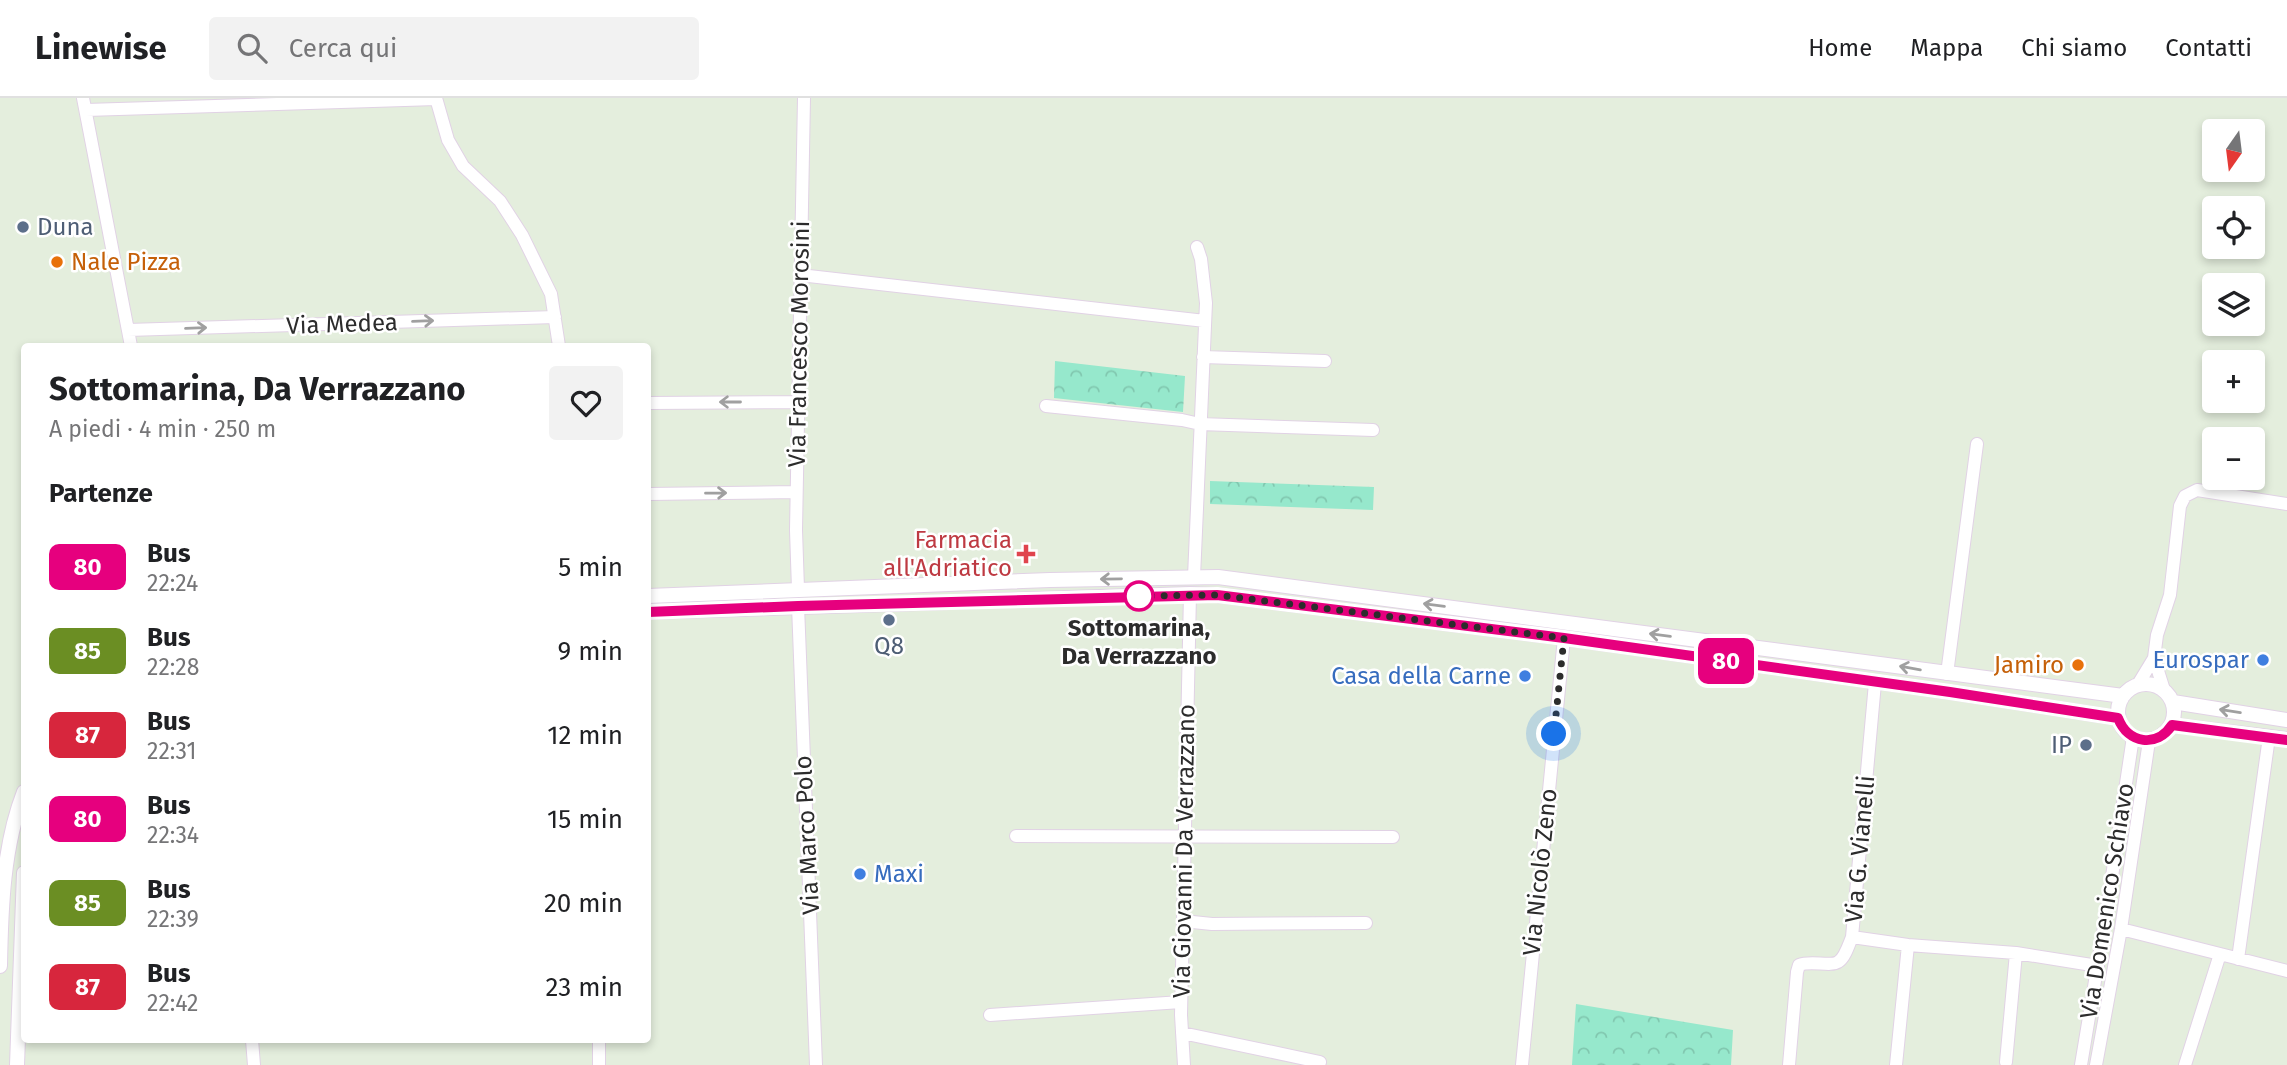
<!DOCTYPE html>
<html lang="it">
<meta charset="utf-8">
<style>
body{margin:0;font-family:"Fira Sans",sans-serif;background:#f2f2f2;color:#202124;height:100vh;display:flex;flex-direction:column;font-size:26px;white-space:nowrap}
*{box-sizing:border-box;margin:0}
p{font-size:23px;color:#757577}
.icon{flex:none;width:38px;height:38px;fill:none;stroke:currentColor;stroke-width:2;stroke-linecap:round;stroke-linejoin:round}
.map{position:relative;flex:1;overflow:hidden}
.drawer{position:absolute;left:21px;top:245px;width:630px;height:700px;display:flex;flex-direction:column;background:#fff;border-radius:7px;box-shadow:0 4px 10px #0003}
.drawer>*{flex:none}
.badge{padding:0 14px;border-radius:10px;font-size:24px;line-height:46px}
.needle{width:46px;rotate:194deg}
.controls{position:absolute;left:2202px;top:21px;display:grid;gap:14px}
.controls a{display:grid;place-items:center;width:63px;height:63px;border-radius:7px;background:#fff;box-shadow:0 4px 10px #0003;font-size:35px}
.you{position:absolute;width:35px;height:35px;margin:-18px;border:5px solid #fff;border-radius:50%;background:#1a73e8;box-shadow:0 0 0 10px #1a73e833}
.map>.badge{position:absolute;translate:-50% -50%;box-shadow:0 0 0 4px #fff}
h2{padding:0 28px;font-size:26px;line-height:63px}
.round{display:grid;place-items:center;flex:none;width:74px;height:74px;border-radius:7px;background:#f2f2f2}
.overview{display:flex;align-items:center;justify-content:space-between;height:119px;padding:0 28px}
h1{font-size:33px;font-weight:700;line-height:52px}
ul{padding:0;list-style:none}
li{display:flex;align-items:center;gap:21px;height:84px;padding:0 28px}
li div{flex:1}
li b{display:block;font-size:26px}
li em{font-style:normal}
li .badge{min-width:77px;font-weight:700;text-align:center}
header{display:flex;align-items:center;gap:42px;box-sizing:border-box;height:98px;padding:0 35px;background:#fff;border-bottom:2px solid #e0e0e0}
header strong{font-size:33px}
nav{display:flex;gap:38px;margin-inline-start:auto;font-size:24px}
.search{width:490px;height:63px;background:#f2f2f2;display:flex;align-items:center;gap:18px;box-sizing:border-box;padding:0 24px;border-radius:7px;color:#757577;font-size:26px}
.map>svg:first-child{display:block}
.park{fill:url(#park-crowns)}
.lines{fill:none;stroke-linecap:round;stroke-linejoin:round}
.minor-casing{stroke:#e1d2e5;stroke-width:14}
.tertiary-casing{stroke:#e1d2e5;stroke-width:16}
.minor{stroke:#fff;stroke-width:12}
.tertiary{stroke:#fff;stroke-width:14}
.oneway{stroke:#a0a0a0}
.line-casing{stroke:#fff;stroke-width:16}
.line{stroke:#e6007e;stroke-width:10}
.walk{stroke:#2c2c2c;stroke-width:7;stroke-dasharray:0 12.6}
.service-dot{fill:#5c6f8a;stroke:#fff;stroke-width:2.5}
.food-dot{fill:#e8710a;stroke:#fff;stroke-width:2.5}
.health-dot{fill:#e0444e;stroke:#fff;stroke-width:2.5}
.stop-dot{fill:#fff;stroke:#e6007e;stroke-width:3.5}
.shop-dot{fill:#3f7fe0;stroke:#fff;stroke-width:2.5}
.labels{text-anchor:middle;stroke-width:5;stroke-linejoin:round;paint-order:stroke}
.service-label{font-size:24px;fill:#4e5e75;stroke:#fff;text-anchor:start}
.food-label{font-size:24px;fill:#c56008;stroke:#fff;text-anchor:start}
.street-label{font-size:24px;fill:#2c2c2c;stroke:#fff}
.health-label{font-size:24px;fill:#be3a42;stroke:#fff;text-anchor:end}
.stop-label{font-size:24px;font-weight:bold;fill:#2c2c2c;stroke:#fff}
.shop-label{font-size:24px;fill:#366cbe;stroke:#fff;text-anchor:end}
</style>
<header>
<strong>Linewise</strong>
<div class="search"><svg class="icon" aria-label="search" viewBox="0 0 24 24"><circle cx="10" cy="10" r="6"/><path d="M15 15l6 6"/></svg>Cerca qui</div>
<nav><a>Home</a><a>Mappa</a><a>Chi siamo</a><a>Contatti</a></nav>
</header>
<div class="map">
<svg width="2287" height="967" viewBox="0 0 2287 967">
<defs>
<pattern id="park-crowns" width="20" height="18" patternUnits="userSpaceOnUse" patternTransform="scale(1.75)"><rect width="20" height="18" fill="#96e8cc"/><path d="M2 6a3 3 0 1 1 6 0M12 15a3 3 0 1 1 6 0" fill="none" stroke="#81c7af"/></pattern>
</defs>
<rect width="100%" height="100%" fill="#e4eedd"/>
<path class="park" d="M 1055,263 L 1185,278 L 1183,314 L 1054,300 Z
M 1210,383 L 1374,389 L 1373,412 L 1210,406 Z
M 1576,906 L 1733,932 L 1731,967 L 1572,967 Z"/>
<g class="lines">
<defs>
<path id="minor" d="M 83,0 L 131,248
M 436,0 L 448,42 L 463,68 L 500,103 L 522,137 L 551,196 L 559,248
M 86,12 L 436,1
M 800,177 L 1205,223
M 128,232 L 555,219
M 1203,259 L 1325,263
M 648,305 L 798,304
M 1046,308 L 1182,322 L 1200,326 L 1373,332
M 648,396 L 796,394
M 1194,479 L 1206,205 L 1201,161 L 1197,149
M 798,491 L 796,432 L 804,0
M 798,508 L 816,967
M 1947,576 L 1977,346
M 1875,585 L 1852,839 L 1908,847 L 2016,855 L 2098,868
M 2137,588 L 2154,560
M 2164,592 L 2154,560 L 2157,537 L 2170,497 L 2180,408 L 2185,398 L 2197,392 L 2287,406
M 1016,738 L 1393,739
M 1183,823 L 1212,826 L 1366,825
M 2121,831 L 2287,873
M 2238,861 L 2269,639
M 990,917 L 1181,904
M 1182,935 L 1320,964
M 252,942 L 254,967
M 599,942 L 599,967
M 2006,964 L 2016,855
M 1184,967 L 1181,917 L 1190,496
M 1522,967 L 1564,540
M 1789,967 L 1797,874 L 1799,867 C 1811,862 1830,869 1838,864 C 1845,860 1849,846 1852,839
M 1896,967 L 1908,847
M 2081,967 L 2108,805 L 2133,639
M 2096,967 L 2121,831 L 2149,643
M 2185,967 L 2220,856"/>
<path id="tertiary" d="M 648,498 L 1050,482 L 1218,479 L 2123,598
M 648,514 L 1190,496 L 1217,497 L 1564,540 L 1950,594 L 2118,620
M2118 614a28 28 0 1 1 56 0a28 28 0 1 1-56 0Z
M 2173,604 L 2287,622
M 2172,627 L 2287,641
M 0,868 C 1,810 3,748 24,694
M 17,967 L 24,775"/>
</defs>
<use href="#minor" class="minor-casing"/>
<use href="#tertiary" class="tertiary-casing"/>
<use href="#minor" class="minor"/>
<use href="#tertiary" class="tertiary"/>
</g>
<defs><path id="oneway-shaft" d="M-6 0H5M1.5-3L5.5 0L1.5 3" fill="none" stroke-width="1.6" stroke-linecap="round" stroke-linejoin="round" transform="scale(1.75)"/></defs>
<g class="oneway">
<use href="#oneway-shaft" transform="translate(423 223) rotate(-2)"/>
<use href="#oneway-shaft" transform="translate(196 230) rotate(-2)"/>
<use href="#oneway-shaft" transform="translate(730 304) rotate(180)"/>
<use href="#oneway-shaft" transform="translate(716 395) rotate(-1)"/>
<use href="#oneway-shaft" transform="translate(1111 481) rotate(179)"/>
<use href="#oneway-shaft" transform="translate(1434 507) rotate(-173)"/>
<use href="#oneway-shaft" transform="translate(1660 537) rotate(-173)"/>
<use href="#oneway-shaft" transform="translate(1910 570) rotate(-170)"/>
<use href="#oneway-shaft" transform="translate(2230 613) rotate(-171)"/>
</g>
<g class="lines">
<defs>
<path id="line" d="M 648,514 L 798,508 L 1217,497 L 1564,540 L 1950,594 L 2118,620 C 2128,646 2157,650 2172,627 L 2287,642"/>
</defs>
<use href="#line" class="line-casing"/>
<use href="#line" class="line"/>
<path class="walk" d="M 1139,498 L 1217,497 L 1564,540 L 1554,636"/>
</g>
<g class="service-dot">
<circle cx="23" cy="129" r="7"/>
<circle cx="889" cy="522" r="7"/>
<circle cx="2086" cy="647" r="7"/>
</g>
<g class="food-dot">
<circle cx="57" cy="164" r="7"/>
<circle cx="2078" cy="567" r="7"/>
</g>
<path class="health-dot" d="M1022.5 445.5h7v7h7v7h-7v7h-7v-7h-7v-7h7z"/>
<circle class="stop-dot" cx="1139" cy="498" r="14"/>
<g class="shop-dot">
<circle cx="2263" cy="562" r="7"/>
<circle cx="1525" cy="578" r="7"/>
<circle cx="860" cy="776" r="7"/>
</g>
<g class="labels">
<g class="service-label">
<text x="37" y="137">Duna</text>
<text x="889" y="556" text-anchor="middle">Q8</text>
<text x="2072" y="655" text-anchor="end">IP</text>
</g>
<g class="food-label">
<text x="71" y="172">Nale Pizza</text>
<text x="2064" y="575" text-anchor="end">Jamiro</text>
</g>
<g class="street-label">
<text transform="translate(342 226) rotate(-2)" y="8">Via Medea</text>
<text transform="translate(799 246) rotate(-89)" y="8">Via Francesco Morosini</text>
<text transform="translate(807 737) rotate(-93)" y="8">Via Marco Polo</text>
<text transform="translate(1860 751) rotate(-85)" y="8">Via G. Vianelli</text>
<text transform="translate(1184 753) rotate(-89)" y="8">Via Giovanni Da Verrazzano</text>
<text transform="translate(1540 774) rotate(-84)" y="8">Via Nicolò Zeno</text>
<text transform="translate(2107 803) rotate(-81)" y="8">Via Domenico Schiavo</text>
</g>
<g class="health-label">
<text x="1012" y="450">Farmacia<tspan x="1012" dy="28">all'Adriatico</tspan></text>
</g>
<g class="stop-label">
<text x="1139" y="538">Sottomarina,<tspan x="1139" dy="28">Da Verrazzano</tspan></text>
</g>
<g class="shop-label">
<text x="2249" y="570">Eurospar</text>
<text x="1511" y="586">Casa della Carne</text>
<text x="874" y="784" text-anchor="start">Maxi</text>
</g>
</g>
</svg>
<div class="controls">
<a><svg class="needle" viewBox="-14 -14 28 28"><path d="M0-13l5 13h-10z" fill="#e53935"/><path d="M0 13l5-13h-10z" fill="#757577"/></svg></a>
<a><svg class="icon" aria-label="locate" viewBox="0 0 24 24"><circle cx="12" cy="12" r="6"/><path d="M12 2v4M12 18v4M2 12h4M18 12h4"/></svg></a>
<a><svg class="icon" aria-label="layers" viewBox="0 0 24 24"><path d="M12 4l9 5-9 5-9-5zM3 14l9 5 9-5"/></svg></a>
<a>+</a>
<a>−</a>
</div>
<div class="you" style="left:1554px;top:636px"></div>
<b class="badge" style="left:1726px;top:563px;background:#e6007e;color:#fff">80</b>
<section class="drawer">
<div class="overview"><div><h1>Sottomarina, Da Verrazzano</h1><p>A piedi · 4 min · 250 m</p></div><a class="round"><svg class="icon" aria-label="heart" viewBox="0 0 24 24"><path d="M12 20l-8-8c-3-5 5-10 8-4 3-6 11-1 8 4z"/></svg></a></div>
<h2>Partenze</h2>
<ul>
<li><span class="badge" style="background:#e6007e;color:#fff">80</span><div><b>Bus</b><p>22:24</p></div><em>5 min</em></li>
<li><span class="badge" style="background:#6b8e23;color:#fff">85</span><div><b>Bus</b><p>22:28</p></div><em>9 min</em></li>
<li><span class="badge" style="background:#d7263d;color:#fff">87</span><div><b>Bus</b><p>22:31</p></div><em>12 min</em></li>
<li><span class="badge" style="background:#e6007e;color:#fff">80</span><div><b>Bus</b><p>22:34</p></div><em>15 min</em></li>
<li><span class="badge" style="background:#6b8e23;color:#fff">85</span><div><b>Bus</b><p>22:39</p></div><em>20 min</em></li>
<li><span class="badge" style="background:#d7263d;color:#fff">87</span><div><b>Bus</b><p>22:42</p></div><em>23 min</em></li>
</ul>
</section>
</div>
